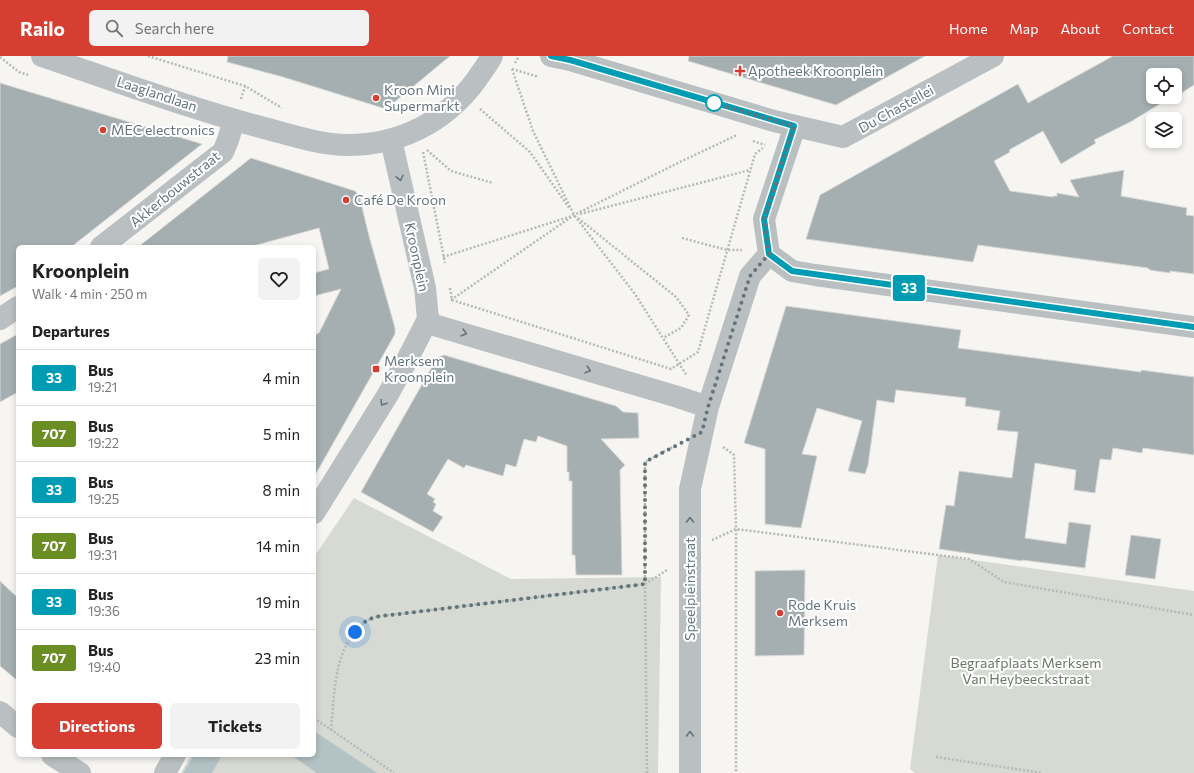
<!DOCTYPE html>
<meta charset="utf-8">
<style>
body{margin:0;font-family:Commissioner,sans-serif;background:#f2f2f2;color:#222;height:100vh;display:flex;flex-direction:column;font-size:15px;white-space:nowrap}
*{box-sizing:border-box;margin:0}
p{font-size:13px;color:#767676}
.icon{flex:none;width:22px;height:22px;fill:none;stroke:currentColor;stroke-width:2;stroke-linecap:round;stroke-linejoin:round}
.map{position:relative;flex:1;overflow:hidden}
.side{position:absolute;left:16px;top:189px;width:300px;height:512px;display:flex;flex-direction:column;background:#fff;border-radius:6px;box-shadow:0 2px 6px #0003}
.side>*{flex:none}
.badge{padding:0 8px;border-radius:3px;font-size:14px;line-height:26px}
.controls{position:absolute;left:1146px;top:12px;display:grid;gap:8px}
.controls a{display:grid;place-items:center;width:36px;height:36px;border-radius:6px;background:#fff;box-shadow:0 2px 6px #0003;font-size:20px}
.you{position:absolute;width:20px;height:20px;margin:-10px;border:3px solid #fff;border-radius:50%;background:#1a73e8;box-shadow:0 0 0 6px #1a73e833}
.map>.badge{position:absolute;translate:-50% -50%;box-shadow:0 0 0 2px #fff}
h2{padding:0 16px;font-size:15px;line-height:36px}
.round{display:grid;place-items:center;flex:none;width:42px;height:42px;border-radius:6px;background:#f2f2f2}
.overview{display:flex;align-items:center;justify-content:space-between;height:68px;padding:0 16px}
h1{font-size:19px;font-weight:700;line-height:30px}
.button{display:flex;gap:8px;margin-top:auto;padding:8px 16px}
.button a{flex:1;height:46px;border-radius:6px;background:#d63e32;color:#fff;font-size:16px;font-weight:700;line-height:46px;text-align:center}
.button a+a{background:#f2f2f2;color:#222}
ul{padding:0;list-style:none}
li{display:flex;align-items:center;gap:12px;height:56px;padding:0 16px;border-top:1px solid #e0e0e0}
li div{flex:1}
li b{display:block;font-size:15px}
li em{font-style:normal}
li .badge{min-width:44px;font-weight:700;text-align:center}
header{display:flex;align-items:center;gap:24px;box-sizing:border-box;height:56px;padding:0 20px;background:#d63e32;color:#fff}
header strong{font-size:19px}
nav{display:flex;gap:22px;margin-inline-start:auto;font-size:14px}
.search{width:280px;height:36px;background:#f2f2f2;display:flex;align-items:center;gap:10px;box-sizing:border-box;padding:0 14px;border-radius:6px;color:#767676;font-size:15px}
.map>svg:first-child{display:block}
.green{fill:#d6dad2}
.water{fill:#b3c2c4}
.building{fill:#a5aeb1;stroke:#d7d7d5}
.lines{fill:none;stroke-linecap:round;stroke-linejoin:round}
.path{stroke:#b5b9bb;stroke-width:2.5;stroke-dasharray:2 2;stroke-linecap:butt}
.street{stroke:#bac0c2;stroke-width:22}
.oneway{stroke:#63757b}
.line-casing{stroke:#fff;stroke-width:9}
.line{stroke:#009cb4;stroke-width:6}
.walk{stroke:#63757b;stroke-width:4;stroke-dasharray:0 7.2}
.poi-dot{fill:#d63e32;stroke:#fff;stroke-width:1.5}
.stop-dot{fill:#fff;stroke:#009cb4;stroke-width:2}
.labels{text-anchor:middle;stroke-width:4;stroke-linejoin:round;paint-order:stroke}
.poi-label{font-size:14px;fill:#63757b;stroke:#fff;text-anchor:start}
.street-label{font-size:14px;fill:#63757b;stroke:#fff}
.park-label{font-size:14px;fill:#6c7965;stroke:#fff}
</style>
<header>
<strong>Railo</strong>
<div class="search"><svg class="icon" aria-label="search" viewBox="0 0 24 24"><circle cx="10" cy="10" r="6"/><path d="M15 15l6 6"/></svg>Search here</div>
<nav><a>Home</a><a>Map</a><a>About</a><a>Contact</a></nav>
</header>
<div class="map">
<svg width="1194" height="717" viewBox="0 0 1194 717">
<rect width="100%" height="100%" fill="#f6f5f2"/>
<path class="green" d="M 354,442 L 511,523 L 661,521 L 658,717 L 181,717 L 191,699 L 314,699 L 314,501 Z
M 938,499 L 1194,535 L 1194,717 L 915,717 L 910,713 Z"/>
<path class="water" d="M 314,675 L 377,717 L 317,717 L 291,699 L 314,699 Z
M 194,699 L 222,699 L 212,717 L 183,717 Z"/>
<path class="building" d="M 228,0 L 450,0 L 386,53 L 283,21 L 227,6 Z
M 689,0 L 925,0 L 836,49 L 688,5 Z
M 1113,0 L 1194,0 L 1194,29 L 1175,41 L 1175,19 L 1153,19 L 1153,41 L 1171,41 L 1132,65 L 1094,84 L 1096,87 L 1061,108 L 1043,75 L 1009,94 L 1010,96 L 994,105 L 1010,135 L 1053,141 L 1053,140 L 1057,140 L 1057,137 L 1079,141 L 1070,124 L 1124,114 L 1121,140 L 1187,152 L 1186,159 L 1194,160 L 1194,218 L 1170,215 L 1170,217 L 1150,214 L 1148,212 L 978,189 L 973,206 L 806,183 L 820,139 L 1018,28 L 1028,47 Z
M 0,27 L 202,88 L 71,191 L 18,191 L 18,230 L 0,240 Z
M 251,102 L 355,135 L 359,139 L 369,180 L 395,272 L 395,278 L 314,421 L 314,279 L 319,277 L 341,233 L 314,240 L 314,217 L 329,213 L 319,172 L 249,191 L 138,191 Z
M 786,250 L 961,274 L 958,292 L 1141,316 L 1141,314 L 1194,321 L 1194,399 L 1143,392 L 1142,397 L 1113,392 L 1111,404 L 1100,403 L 1095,437 L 1074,434 L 1076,414 L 1035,407 L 1025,482 L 1066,488 L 1069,466 L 1091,469 L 1085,512 L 1022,504 L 1022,505 L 939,493 L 946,449 L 954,450 L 959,415 L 1012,422 L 1018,376 L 997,374 L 1000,355 L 965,350 L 966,342 L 896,334 L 894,347 L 877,344 L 868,409 L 865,418 L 848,415 L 862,365 L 817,352 L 802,398 L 817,400 L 801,472 L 765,468 L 765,393 L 744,387 Z
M 18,278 L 18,336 L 0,346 L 0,288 Z
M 444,299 L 616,350 L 623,356 L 638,357 L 639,382 L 601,383 L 625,409 L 620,414 L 622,519 L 576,519 L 575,499 L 572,499 L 572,425 L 569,425 L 569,416 L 567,416 L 567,390 L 538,380 L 536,386 L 524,383 L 516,411 L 506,408 L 503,420 L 466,409 L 464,412 L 448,403 L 427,438 L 435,443 L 433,446 L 436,448 L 433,455 L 443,461 L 433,476 L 361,436 L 437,302 Z
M 1131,479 L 1161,483 L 1155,523 L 1125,519 Z
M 805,514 L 804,599 L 755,600 L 755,515 Z
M 0,525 L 18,542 L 18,625 L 0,610 Z"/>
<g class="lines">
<path class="path" d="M 148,0 L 245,30 L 282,52
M 0,1 L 19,16 L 28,19
M 515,7 L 519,0
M 512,13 L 539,21
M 512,13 L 533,75 L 574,159 L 635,238 L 687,320
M 241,43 L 245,30
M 480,53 L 530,96 L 570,153
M 753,85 L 765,89
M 427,94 L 451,115 L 493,127
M 423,96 L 445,207
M 580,158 L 750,114
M 578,162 L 676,241 L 689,259 L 681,272 L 663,282
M 682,182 L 727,194 L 742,194
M 443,201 L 572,160
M 450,232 L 452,244 L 671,313 L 698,296 L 755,98 L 763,92
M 451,244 L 574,159 L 680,106 L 737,79
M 723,391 L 734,399 L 736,473 L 736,717
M 712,484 L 736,473 L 969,503 L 1004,526 L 1194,559
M 314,662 L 394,717
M 331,674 C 335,633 333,584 373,561 L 645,528 L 667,514
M 936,701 L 1042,717
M 647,717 L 645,528 L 645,406 L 676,389"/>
<path class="street" d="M 42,0 C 116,25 189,52 264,72 C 291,79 317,88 344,89 C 398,90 445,67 477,23 C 482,15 488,8 492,0
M 551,0 L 570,4 L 774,65 L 843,81 L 993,0
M 391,84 L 425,232 L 428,263 L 434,269 L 678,341 L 708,351
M 101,191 L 223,96 L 228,84 L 234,64
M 769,198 L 792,215 L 815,219 L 1194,271
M 0,263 L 18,251
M 314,457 L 387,340 L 407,304 L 428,263
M 0,656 L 18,671
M 52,699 L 80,717
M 165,717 L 175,699
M 690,717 L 690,433 L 708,351 L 750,220 L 769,198 L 764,163 L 795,70"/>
</g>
<defs><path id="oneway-chevron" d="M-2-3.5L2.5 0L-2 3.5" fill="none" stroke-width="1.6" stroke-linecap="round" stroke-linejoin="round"/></defs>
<g class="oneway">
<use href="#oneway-chevron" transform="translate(400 122) rotate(77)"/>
<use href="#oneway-chevron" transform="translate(464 277) rotate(16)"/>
<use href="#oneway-chevron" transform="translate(588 314) rotate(17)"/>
<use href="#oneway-chevron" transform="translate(383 347) rotate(122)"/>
<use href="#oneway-chevron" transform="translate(690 464) rotate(-91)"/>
<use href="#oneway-chevron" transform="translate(690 678) rotate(-90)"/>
</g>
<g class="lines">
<defs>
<path id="line" d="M 551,0 L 570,4 L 794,70 L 764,163 L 769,198 L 792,215 L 1194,271"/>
</defs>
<use href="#line" class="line-casing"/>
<use href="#line" class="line"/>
<path class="walk" d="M 355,576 L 363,567 L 374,561 L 645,528 L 645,406 L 702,376 L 708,351 L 750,220 L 769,198 L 764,163 L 794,70 L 714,47"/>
</g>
<g class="poi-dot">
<path d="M738 9h4v4h4v4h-4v4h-4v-4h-4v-4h4z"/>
<circle cx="376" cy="42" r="4"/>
<circle cx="103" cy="74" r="4"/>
<circle cx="346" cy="144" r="4"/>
<rect x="372" y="309" width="8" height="8" rx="2"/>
<circle cx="780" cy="557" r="4"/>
</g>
<circle class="stop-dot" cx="714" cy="47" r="8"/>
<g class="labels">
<g class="poi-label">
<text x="748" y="20">Apotheek Kroonplein</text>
<text x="384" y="39">Kroon Mini<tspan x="384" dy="16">Supermarkt</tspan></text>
<text x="111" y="79">MEC electronics</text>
<text x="354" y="149">Café De Kroon</text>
<text x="384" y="310">Merksem<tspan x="384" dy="16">Kroonplein</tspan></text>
<text x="788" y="554">Rode Kruis<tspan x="788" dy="16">Merksem</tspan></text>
</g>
<g class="street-label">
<text transform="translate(157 38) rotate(18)" y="5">Laaglandlaan</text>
<text transform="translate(896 53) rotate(-29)" y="5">Du Chastellei</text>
<text transform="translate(175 133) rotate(-39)" y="5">Akkerbouwstraat</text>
<text transform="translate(417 201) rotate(78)" y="5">Kroonplein</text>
<text transform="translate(690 533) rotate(-90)" y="5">Speelpleinstraat</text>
</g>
<g class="park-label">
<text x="1026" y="612">Begraafplaats Merksem<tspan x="1026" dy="16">Van Heybeeckstraat</tspan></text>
</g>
</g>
</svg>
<div class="controls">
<a><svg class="icon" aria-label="locate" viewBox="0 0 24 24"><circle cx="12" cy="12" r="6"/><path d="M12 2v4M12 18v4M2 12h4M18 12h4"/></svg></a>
<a><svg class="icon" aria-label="layers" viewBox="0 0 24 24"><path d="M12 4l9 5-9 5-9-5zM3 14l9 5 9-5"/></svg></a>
</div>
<div class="you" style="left:355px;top:576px"></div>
<b class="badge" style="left:909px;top:232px;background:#009cb4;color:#fff">33</b>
<section class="side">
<div class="overview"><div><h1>Kroonplein</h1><p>Walk · 4 min · 250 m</p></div><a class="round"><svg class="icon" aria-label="heart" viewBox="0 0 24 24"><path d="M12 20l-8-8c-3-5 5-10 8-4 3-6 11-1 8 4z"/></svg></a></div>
<h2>Departures</h2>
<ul>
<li><span class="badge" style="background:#009cb4;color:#fff">33</span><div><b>Bus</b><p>19:21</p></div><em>4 min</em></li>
<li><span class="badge" style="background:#6b8e23;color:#fff">707</span><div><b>Bus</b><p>19:22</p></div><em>5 min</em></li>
<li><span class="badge" style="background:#009cb4;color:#fff">33</span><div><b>Bus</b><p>19:25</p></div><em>8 min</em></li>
<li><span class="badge" style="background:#6b8e23;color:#fff">707</span><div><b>Bus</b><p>19:31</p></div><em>14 min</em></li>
<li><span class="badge" style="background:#009cb4;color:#fff">33</span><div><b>Bus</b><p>19:36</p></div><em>19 min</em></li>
<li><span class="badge" style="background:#6b8e23;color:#fff">707</span><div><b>Bus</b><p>19:40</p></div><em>23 min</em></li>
</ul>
<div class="button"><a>Directions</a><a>Tickets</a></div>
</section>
</div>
